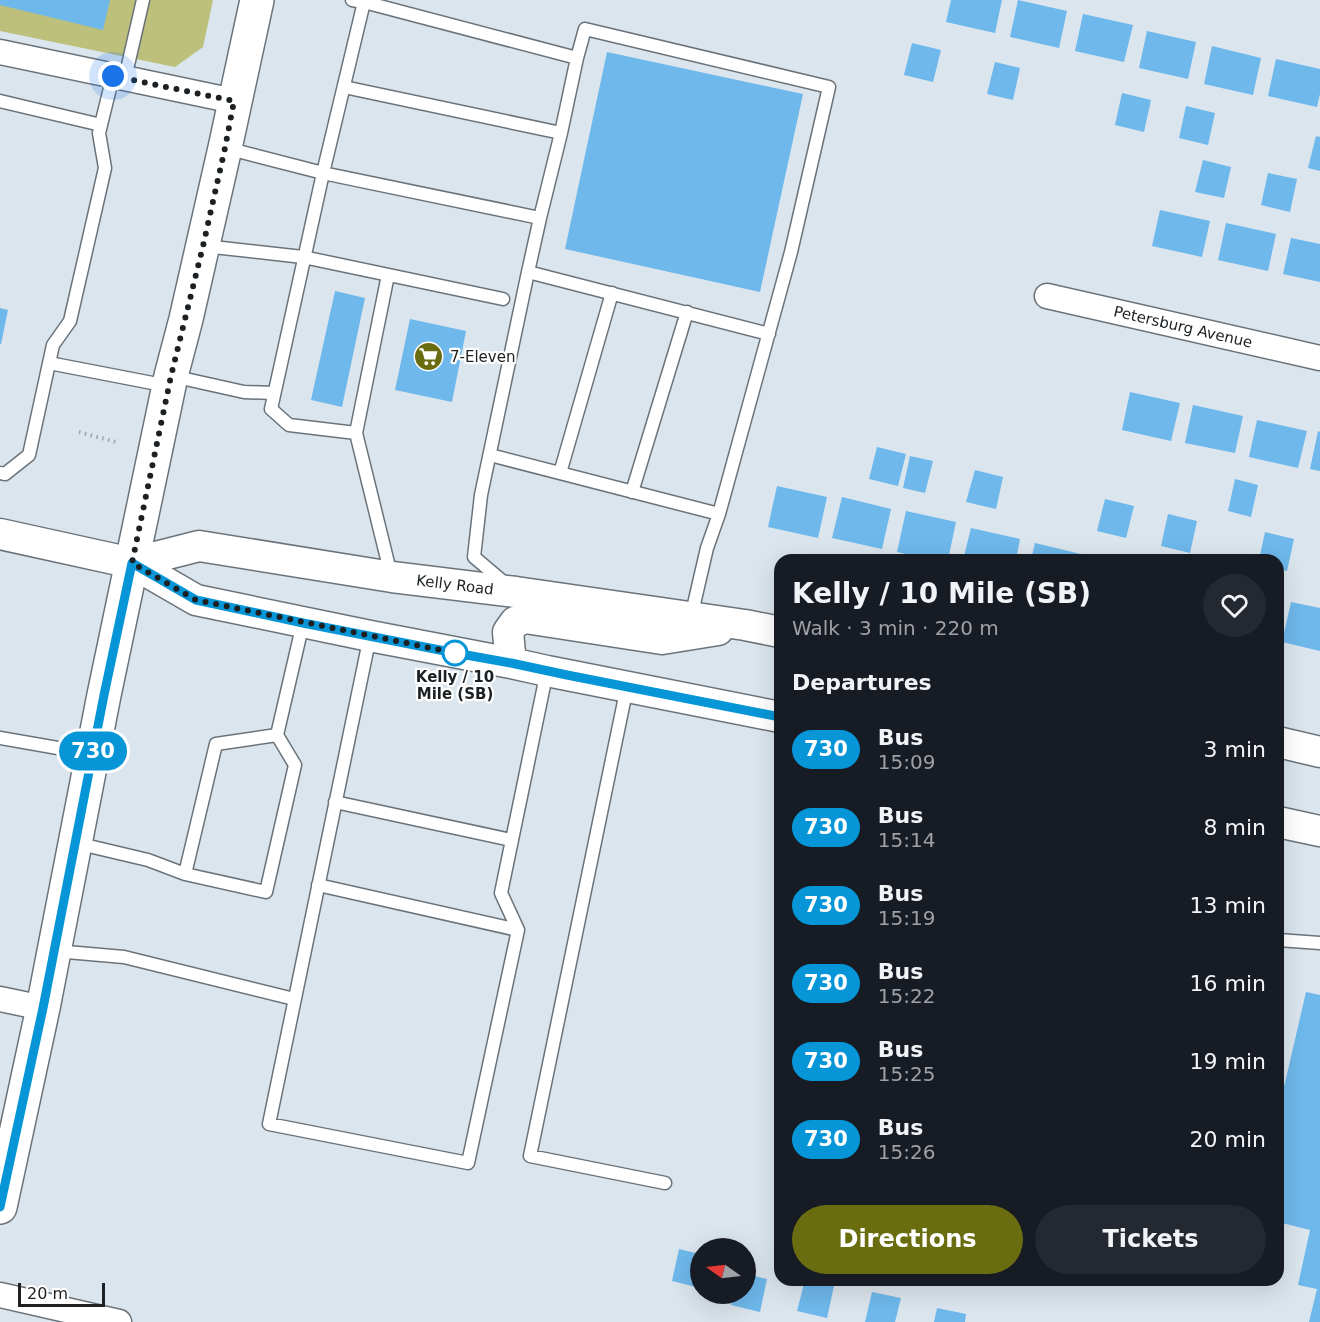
<!DOCTYPE html>
<meta charset="utf-8">
<style>
body{margin:0;font-family:"DejaVu Sans",sans-serif;background:#242831;color:#f1f3f6;height:100vh;display:flex;flex-direction:column;font-size:22px;white-space:nowrap}
*{box-sizing:border-box;margin:0}
p{font-size:20px;color:#9ea1a6}
.icon{flex:none;width:33px;height:33px;fill:none;stroke:currentColor;stroke-width:2;stroke-linecap:round;stroke-linejoin:round}
.map{position:relative;flex:1;overflow:hidden}
.side{position:absolute;left:774px;top:554px;width:510px;height:732px;display:flex;flex-direction:column;background:#171b24;border-radius:18px;box-shadow:0 6px 24px #0002}
.side>*{flex:none}
.badge{padding:0 12px;border-radius:20px;font-size:21px;line-height:39px}
.needle{width:39px;rotate:284deg}
.controls{position:absolute;left:690px;top:1238px;display:grid;gap:12px}
.controls a{display:grid;place-items:center;width:66px;height:66px;border-radius:50%;background:#171b24;box-shadow:0 6px 24px #0002;font-size:30px}
.scale{position:absolute;left:18px;bottom:15px;width:87px;box-sizing:border-box;padding-left:6px;border:3px solid #1c2023;border-top:0;font-size:16px;line-height:21px;white-space:nowrap;color:#1c2023;-webkit-text-stroke:4px #fff;paint-order:stroke}
.you{position:absolute;width:30px;height:30px;margin:-15px;border:4px solid #fff;border-radius:50%;background:#1a73e8;box-shadow:0 0 0 9px #1a73e833}
.map>.badge{position:absolute;translate:-50% -50%;box-shadow:0 0 0 3px #fff}
h2{padding:0 18px;font-size:22px;line-height:54px}
.round{display:grid;place-items:center;flex:none;width:63px;height:63px;border-radius:32px;background:#242831}
.overview{display:flex;align-items:center;justify-content:space-between;height:102px;padding:0 18px}
h1{font-size:28px;font-weight:700;line-height:45px}
.action{display:flex;gap:12px;margin-top:auto;padding:12px 18px}
.action a{flex:1;height:69px;border-radius:36px;background:#6a6d0f;color:#fff;font-size:24px;font-weight:700;line-height:69px;text-align:center}
.action a+a{background:#242831;color:#f1f3f6}
ul{padding:0;list-style:none}
li{display:flex;align-items:center;gap:18px;height:78px;padding:0 18px}
li div{flex:1}
li b{display:block;font-size:22px}
li em{font-style:normal}
li .badge{min-width:66px;font-weight:700;text-align:center}
.map>svg:first-child{display:block}
.green{fill:#bcc07b}
.building{fill:#6eb8eb}
.lines{fill:none;stroke-linecap:round;stroke-linejoin:round}
.service-casing{stroke:#6a737a;stroke-width:15}
.minor-casing{stroke:#6a737a;stroke-width:27}
.tertiary-casing{stroke:#6a737a;stroke-width:33}
.secondary-casing{stroke:#6a737a;stroke-width:36}
.path{stroke:#9ca4ab;stroke-width:4;stroke-dasharray:1.5 4.5;stroke-linecap:butt}
.service{stroke:#fff;stroke-width:12}
.minor{stroke:#fff;stroke-width:24}
.tertiary{stroke:#fff;stroke-width:30}
.secondary{stroke:#fff;stroke-width:33}
.line-casing{stroke:#fff;stroke-width:14}
.line{stroke:#0696d7;stroke-width:9}
.walk{stroke:#1c2023;stroke-width:6;stroke-dasharray:0 10.8}
.stop-dot{fill:#fff;stroke:#0696d7;stroke-width:3}
.labels{text-anchor:middle;stroke-width:4.5;stroke-linejoin:round;paint-order:stroke}
.street-label{font-size:15px;fill:#1c2023;stroke:#fff}
.poi-label{font-size:15px;fill:#1c2023;stroke:#fff;text-anchor:start}
.stop-label{font-size:15px;font-weight:bold;fill:#1c2023;stroke:#fff}
</style>
<div class="map">
<svg width="1320" height="1322" viewBox="0 0 1320 1322">
<rect width="100%" height="100%" fill="#dbe5ed"/>
<path class="green" d="M 0,0 L 213,0 L 203,47 L 175,67 L 0,31 Z"/>
<path class="building" d="M 0,0 L 110,0 L 103,30 L 0,5 Z
M 951,0 L 1002,0 L 995,33 L 946,22 Z
M 1018,0 L 1067,11 L 1059,48 L 1010,37 Z
M 1083,14 L 1133,25 L 1124,62 L 1075,51 Z
M 1147,31 L 1196,42 L 1188,79 L 1139,68 Z
M 912,43 L 941,50 L 933,82 L 904,75 Z
M 1212,46 L 1261,58 L 1253,95 L 1204,84 Z
M 607,52 L 803,94 L 760,292 L 565,249 Z
M 1276,59 L 1320,69 L 1320,94 L 1317,107 L 1268,96 Z
M 995,62 L 1020,68 L 1013,100 L 987,94 Z
M 1122,93 L 1151,100 L 1144,132 L 1115,125 Z
M 1186,106 L 1215,113 L 1208,145 L 1179,138 Z
M 1316,136 L 1320,137 L 1320,171 L 1308,168 Z
M 1203,160 L 1231,167 L 1224,198 L 1195,192 Z
M 1268,173 L 1297,179 L 1290,212 L 1261,205 Z
M 1160,210 L 1210,221 L 1202,257 L 1152,246 Z
M 1226,223 L 1276,234 L 1268,271 L 1218,260 Z
M 1291,238 L 1320,244 L 1320,282 L 1283,274 Z
M 335,291 L 365,298 L 342,407 L 311,400 Z
M 0,308 L 8,310 L 1,344 L 0,344 Z
M 410,319 L 466,331 L 452,402 L 395,390 Z
M 1130,392 L 1180,403 L 1171,441 L 1122,430 Z
M 1193,405 L 1243,416 L 1235,453 L 1185,443 Z
M 1257,420 L 1307,431 L 1298,468 L 1249,457 Z
M 1318,431 L 1320,432 L 1320,471 L 1310,469 Z
M 877,447 L 906,454 L 898,486 L 869,479 Z
M 910,456 L 933,461 L 925,493 L 903,488 Z
M 975,470 L 1003,477 L 996,509 L 966,502 Z
M 1235,479 L 1258,485 L 1251,517 L 1228,511 Z
M 777,486 L 827,497 L 818,538 L 768,527 Z
M 842,497 L 891,509 L 882,549 L 832,538 Z
M 1105,499 L 1134,506 L 1126,538 L 1097,531 Z
M 906,511 L 956,522 L 948,560 L 931,560 L 897,552 Z
M 1168,514 L 1197,521 L 1190,553 L 1161,546 Z
M 971,528 L 1020,539 L 1016,560 L 963,560 Z
M 1265,532 L 1294,539 L 1287,571 L 1278,569 L 1278,560 L 1259,560 Z
M 1035,543 L 1085,555 L 1084,560 L 1031,560 Z
M 1100,554 L 1119,559 L 1118,560 L 1099,560 Z
M 1291,602 L 1320,608 L 1320,651 L 1282,642 Z
M 1306,992 L 1320,995 L 1320,1322 L 1309,1322 L 1317,1289 L 1298,1285 L 1310,1230 L 1278,1222 L 1278,1113 Z
M 679,1249 L 700,1254 L 700,1288 L 672,1281 Z
M 746,1274 L 767,1279 L 760,1312 L 731,1305 L 734,1293 L 746,1293 Z
M 805,1280 L 834,1286 L 827,1318 L 797,1311 Z
M 872,1292 L 901,1298 L 895,1322 L 865,1322 Z
M 937,1308 L 966,1314 L 965,1322 L 934,1322 Z"/>
<g class="lines">
<defs>
<path id="service" d="M 364,2 L 577,58
M 125,78 L 143,0
M 344,87 L 561,133
M 0,101 L 101,125
M 226,148 L 323,173 L 364,2 L 352,0
M 204,246 L 303,257 L 503,299
M 528,272 L 769,334
M 388,275 L 356,433 L 391,575
M 49,363 L 168,386
M 172,376 L 244,392 L 274,393
M 356,433 L 289,425 L 271,409 L 323,173 L 540,218
M 490,455 L 719,514
M 0,473 L 5,474 L 29,455 L 53,345 L 70,321 L 105,168 L 99,133 L 113,76
M 560,473 L 612,293
M 632,492 L 687,312
M 507,585 L 474,557 L 481,495 L 528,272 L 540,218 L 561,133 L 577,58 L 585,29 L 829,87 L 791,252 L 719,514 L 707,548 L 691,617
M 370,636 L 269,1124 L 468,1163 L 518,930 L 501,893 L 547,671
M 627,687 L 530,1156 L 665,1183
M 0,738 L 92,754
M 335,802 L 511,840
M 76,843 L 148,860 L 185,874 L 266,892 L 295,765 L 277,735 L 303,623
M 185,874 L 216,744 L 277,735
M 318,885 L 518,930
M 1278,940 L 1320,943
M 55,951 L 124,957 L 294,999"/>
<path id="minor" d="M 0,52 L 234,101
M 1047,296 L 1320,358
M 0,999 L 43,1008
M 0,1295 L 119,1322"/>
<path id="tertiary" d="M 0,534 L 132,563 L 196,600 L 370,636 L 511,663 L 547,671 L 780,717
M 132,563 L 199,546 L 392,577 L 516,592 L 745,625 L 780,632
M 511,663 L 508,632 L 515,622 L 525,618 L 662,639 L 718,630
M 1278,742 L 1320,752
M 1278,822 L 1320,831"/>
<path id="secondary" d="M 0,1207 L 43,1008 L 104,695 L 171,376 L 186,319 L 225,148 L 257,0"/>
</defs>
<use href="#service" class="service-casing"/>
<use href="#minor" class="minor-casing"/>
<use href="#tertiary" class="tertiary-casing"/>
<use href="#secondary" class="secondary-casing"/>
<path class="path" d="M 79,432 L 116,442"/>
<use href="#service" class="service"/>
<use href="#minor" class="minor"/>
<use href="#tertiary" class="tertiary"/>
<use href="#secondary" class="secondary"/>
</g>
<g class="lines">
<defs>
<path id="line" d="M 0,1207 L 43,1008 L 104,695 L 132,563 L 196,600 L 303,623 L 455,653 L 511,663 L 567,675 L 780,717"/>
</defs>
<use href="#line" class="line-casing"/>
<use href="#line" class="line"/>
<path class="walk" d="M 113,76 L 234,101 L 225,148 L 203,246 L 171,376 L 132,563 L 196,600 L 455,653"/>
</g>
<defs>
<symbol id="supermarket-disc" viewBox="-11 -11 22 22"><circle r="9.5" fill="#6a6d0f" stroke="#fff"/><path d="M-6-5.5h2.5l.6 2H6L4.5 2H-2.5L-4.4-4H-6ZM-1.5 3.2a1.3 1.3 0 1 0 .1 0ZM3 3.2a1.3 1.3 0 1 0 .1 0Z" fill="#fff"/></symbol>
</defs>
<g fill-rule="evenodd">
<use href="#supermarket-disc" x="412" y="340" width="33" height="33"/>
</g>
<circle class="stop-dot" cx="455" cy="653" r="12"/>
<g class="labels">
<g class="street-label">
<text transform="translate(1183 327) rotate(13)" y="5">Petersburg Avenue</text>
<text transform="translate(455 585) rotate(7)" y="5">Kelly Road</text>
</g>
<g class="poi-label">
<text x="450" y="362">7-Eleven</text>
</g>
<g class="stop-label">
<text x="455" y="682">Kelly / 10<tspan x="455" dy="17">Mile (SB)</tspan></text>
</g>
</g>
</svg>
<div class="controls">
<a><svg class="needle" viewBox="-14 -14 28 28"><path d="M0-13l5 13h-10z" fill="#e53935"/><path d="M0 13l5-13h-10z" fill="#9ea1a6"/></svg></a>
</div>
<div class="scale">20 m</div>
<div class="you" style="left:113px;top:76px"></div>
<b class="badge" style="left:93px;top:751px;background:#0696d7;color:#fff">730</b>
<section class="side">
<div class="overview"><div><h1>Kelly / 10 Mile (SB)</h1><p>Walk · 3 min · 220 m</p></div><a class="round"><svg class="icon" aria-label="heart" viewBox="0 0 24 24"><path d="M12 20l-8-8c-3-5 5-10 8-4 3-6 11-1 8 4z"/></svg></a></div>
<h2>Departures</h2>
<ul>
<li><span class="badge" style="background:#0696d7;color:#fff">730</span><div><b>Bus</b><p>15:09</p></div><em>3 min</em></li>
<li><span class="badge" style="background:#0696d7;color:#fff">730</span><div><b>Bus</b><p>15:14</p></div><em>8 min</em></li>
<li><span class="badge" style="background:#0696d7;color:#fff">730</span><div><b>Bus</b><p>15:19</p></div><em>13 min</em></li>
<li><span class="badge" style="background:#0696d7;color:#fff">730</span><div><b>Bus</b><p>15:22</p></div><em>16 min</em></li>
<li><span class="badge" style="background:#0696d7;color:#fff">730</span><div><b>Bus</b><p>15:25</p></div><em>19 min</em></li>
<li><span class="badge" style="background:#0696d7;color:#fff">730</span><div><b>Bus</b><p>15:26</p></div><em>20 min</em></li>
</ul>
<div class="action"><a>Directions</a><a>Tickets</a></div>
</section>
</div>
